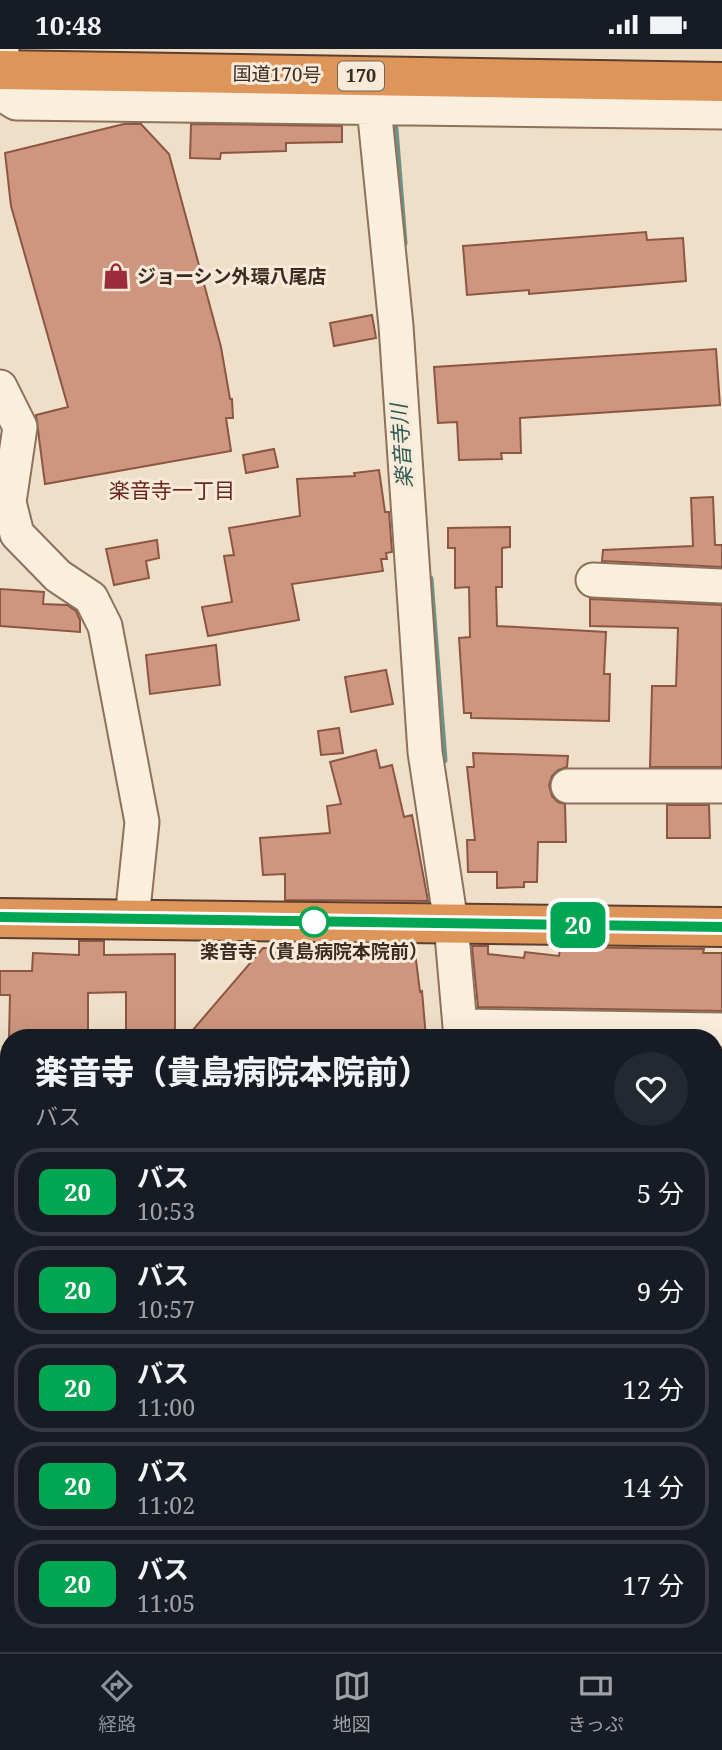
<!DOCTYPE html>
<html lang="ja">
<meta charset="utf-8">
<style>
body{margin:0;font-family:"Noto Serif","Noto Sans JP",serif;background:#242831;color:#f1f3f6;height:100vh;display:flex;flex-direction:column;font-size:26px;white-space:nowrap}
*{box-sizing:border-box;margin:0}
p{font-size:23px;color:#9ea1a6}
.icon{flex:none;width:38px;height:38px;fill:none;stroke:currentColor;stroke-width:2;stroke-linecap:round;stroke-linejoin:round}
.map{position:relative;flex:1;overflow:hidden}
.details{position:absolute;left:0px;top:980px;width:723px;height:623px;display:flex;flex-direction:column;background:#171b24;border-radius:28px 28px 0 0;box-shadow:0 7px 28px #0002}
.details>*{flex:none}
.badge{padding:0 14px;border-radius:10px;font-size:24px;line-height:46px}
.map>.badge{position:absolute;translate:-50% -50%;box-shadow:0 0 0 4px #fff}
.round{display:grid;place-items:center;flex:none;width:74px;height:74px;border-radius:37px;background:#242831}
.headline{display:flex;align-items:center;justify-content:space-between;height:119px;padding:0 35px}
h1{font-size:33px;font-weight:800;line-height:52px}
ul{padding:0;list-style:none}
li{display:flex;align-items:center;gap:21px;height:88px;margin:0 14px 10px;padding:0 21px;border:4px solid #363941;border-radius:28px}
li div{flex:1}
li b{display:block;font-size:26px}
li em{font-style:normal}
li .badge{min-width:77px;font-weight:700;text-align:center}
.status{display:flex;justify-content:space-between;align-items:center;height:49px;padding:0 35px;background:#171b24;direction:ltr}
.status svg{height:19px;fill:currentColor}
.dock{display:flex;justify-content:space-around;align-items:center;height:98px;border-top:2px solid #363941;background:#171b24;font-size:19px;color:#9ea1a6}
.dock a{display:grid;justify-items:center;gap:4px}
.dock .active{color:#8c9099}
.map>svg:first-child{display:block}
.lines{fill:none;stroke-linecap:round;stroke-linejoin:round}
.stream{stroke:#6f9286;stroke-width:7}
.building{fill:#ce967e;stroke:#8c5742;stroke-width:2}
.minor-casing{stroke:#8c715d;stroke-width:37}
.highway-casing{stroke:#5a3f31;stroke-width:42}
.minor{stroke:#faeedc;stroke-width:33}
.highway{stroke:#de955a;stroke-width:38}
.line-casing{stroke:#fff;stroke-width:16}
.line{stroke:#00a651;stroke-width:10}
.stop-dot{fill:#fff;stroke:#00a651;stroke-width:3.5}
.labels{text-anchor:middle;stroke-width:6;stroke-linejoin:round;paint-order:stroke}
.shield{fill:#f7ead8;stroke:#746457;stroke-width:2}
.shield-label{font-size:18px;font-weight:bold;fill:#3c2b20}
.street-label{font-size:19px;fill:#3c2b20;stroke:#f7ead8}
.poi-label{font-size:19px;font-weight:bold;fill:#3c2b20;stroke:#f7ead8;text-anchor:start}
.stop-label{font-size:19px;font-weight:bold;fill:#3c2b20;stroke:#f7ead8}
.water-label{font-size:21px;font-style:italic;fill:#305c54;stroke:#f7ead8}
.neighbourhood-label{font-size:21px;fill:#6a261f;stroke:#f7ead8}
</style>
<div class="status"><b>10:48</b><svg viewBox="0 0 49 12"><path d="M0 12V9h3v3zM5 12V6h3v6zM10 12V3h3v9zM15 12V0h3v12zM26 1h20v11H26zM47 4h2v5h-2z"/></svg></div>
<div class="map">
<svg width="722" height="1603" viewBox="0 0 722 1603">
<rect width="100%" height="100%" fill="#efdfc8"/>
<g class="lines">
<path class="stream" d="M 395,80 L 404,194
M 430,530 L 444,711"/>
</g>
<path class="building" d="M 124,75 L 141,75 L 169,105 L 221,298 L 230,350 L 232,350 L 233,369 L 226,369 L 231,402 L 45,435 L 36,366 L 68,358 L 11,157 L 5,104 Z
M 191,75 L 342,77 L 342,93 L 286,94 L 286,102 L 221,104 L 220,110 L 190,109 Z
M 646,183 L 647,191 L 683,189 L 686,232 L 529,245 L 529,241 L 467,246 L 463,197 Z
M 372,266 L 376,289 L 334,297 L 330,274 Z
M 716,300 L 720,356 L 520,369 L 521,404 L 501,404 L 502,410 L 459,411 L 457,373 L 438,374 L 434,318 Z
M 274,400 L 278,418 L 246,424 L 243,406 Z
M 379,421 L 385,463 L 389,463 L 392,503 L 386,504 L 387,510 L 381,510 L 383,522 L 292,535 L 299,571 L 208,587 L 202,558 L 232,553 L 224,507 L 234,506 L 229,479 L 300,467 L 297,430 L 355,427 L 354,424 Z
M 713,448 L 715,496 L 722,496 L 722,518 L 602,512 L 603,501 L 693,497 L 691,449 Z
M 510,478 L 510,498 L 502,499 L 502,538 L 496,538 L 497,577 L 606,583 L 604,625 L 610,625 L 609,672 L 471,669 L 471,664 L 464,664 L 459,589 L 470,588 L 469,538 L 455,539 L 455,499 L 448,499 L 448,479 Z
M 157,491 L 159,509 L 146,512 L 149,529 L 114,536 L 106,500 Z
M 0,540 L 44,543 L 43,555 L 67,556 L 76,562 L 80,571 L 80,583 L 0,577 Z
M 590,550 L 722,556 L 722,718 L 650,718 L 652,637 L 676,637 L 678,579 L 590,577 Z
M 216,596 L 220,636 L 150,645 L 146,606 Z
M 386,621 L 393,655 L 351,663 L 345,628 Z
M 339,679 L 343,704 L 321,706 L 318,682 Z
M 376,701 L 380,719 L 392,716 L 404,768 L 412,766 L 428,852 L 285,851 L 285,825 L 263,826 L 260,789 L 330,784 L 327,757 L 341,755 L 330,713 Z
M 473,704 L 568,707 L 567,718 L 558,721 L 552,727 L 549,736 L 552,747 L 558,753 L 565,755 L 566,793 L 538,793 L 537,833 L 524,833 L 524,838 L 497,839 L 497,823 L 468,823 L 467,791 L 475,791 L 467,718 L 474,718 Z
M 667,756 L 709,756 L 710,789 L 667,789 Z
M 79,892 L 104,892 L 104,906 L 175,905 L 175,989 L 126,989 L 126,943 L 88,944 L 88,989 L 9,989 L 10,946 L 0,946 L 0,922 L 32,922 L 33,904 L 79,906 Z
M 382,896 L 407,896 L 408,904 L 415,903 L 420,943 L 422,942 L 426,989 L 186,989 L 263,899 L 336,900 L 336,904 L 383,900 Z
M 472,897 L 488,897 L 488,905 L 524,909 L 525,903 L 559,907 L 560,898 L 704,900 L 703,904 L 722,904 L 722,962 L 478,958 Z"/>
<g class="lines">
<defs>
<path id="minor" d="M 0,1 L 2,0
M 0,44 L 16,54 L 722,63
M 374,58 L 396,277 L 425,703 L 451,874 L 461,989
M 0,338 L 20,378 L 9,453 L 17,485 L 58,527 L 91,549 L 105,577 L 142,773 L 132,870
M 593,531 L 722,537
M 568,737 L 722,737
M 460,977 L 722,981
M 172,1603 L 174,1594
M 450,1603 L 453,1594"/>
<path id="highway" d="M 0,21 L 722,33
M 0,869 L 722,878"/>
</defs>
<use href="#minor" class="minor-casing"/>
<use href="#highway" class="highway-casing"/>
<use href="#minor" class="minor"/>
<use href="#highway" class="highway"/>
</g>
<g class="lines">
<defs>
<path id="line" d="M 0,868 L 722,878"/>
</defs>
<use href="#line" class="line-casing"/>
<use href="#line" class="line"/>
</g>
<defs>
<symbol id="shop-bare" viewBox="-9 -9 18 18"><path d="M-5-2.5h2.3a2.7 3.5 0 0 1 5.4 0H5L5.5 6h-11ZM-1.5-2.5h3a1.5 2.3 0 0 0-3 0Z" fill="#9c2c39" stroke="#f7ead8" stroke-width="2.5" paint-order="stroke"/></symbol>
</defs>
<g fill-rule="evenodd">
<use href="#shop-bare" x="97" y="208" width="38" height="38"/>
</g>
<circle class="stop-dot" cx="314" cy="873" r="14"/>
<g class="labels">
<rect class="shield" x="338" y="12.5" width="46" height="29" rx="5"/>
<g class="shield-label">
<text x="361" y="33">170</text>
</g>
<g class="street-label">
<text transform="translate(277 25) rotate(1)" y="7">国道170号</text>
</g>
<g class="poi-label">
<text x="137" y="234">ジョーシン外環八尾店</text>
</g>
<g class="stop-label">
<text x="314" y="909">楽音寺（貴島病院本院前）</text>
</g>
<g class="water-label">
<text transform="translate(402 397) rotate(-94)" y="7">楽音寺川</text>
</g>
<g class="neighbourhood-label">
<text x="172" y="449">楽音寺一丁目</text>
</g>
</g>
</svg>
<b class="badge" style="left:578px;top:876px;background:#00a651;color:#fff">20</b>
<section class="details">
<div class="headline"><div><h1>楽音寺（貴島病院本院前）</h1><p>バス</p></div><a class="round"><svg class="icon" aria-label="heart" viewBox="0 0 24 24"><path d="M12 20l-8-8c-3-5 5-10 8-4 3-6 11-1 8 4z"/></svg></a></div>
<ul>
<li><span class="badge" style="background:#00a651;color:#fff">20</span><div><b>バス</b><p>10:53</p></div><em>5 分</em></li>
<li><span class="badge" style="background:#00a651;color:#fff">20</span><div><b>バス</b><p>10:57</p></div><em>9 分</em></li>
<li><span class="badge" style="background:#00a651;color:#fff">20</span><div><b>バス</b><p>11:00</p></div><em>12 分</em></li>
<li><span class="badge" style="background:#00a651;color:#fff">20</span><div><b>バス</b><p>11:02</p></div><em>14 分</em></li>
<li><span class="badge" style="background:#00a651;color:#fff">20</span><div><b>バス</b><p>11:05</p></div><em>17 分</em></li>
</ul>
</section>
</div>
<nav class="dock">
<a class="active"><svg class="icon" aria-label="directions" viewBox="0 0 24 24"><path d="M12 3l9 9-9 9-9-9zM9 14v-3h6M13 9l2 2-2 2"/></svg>経路</a>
<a><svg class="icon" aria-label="map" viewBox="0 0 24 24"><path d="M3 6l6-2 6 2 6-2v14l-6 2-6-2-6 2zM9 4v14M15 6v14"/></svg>地図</a>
<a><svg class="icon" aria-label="tickets" viewBox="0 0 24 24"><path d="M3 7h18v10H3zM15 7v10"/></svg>きっぷ</a>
</nav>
